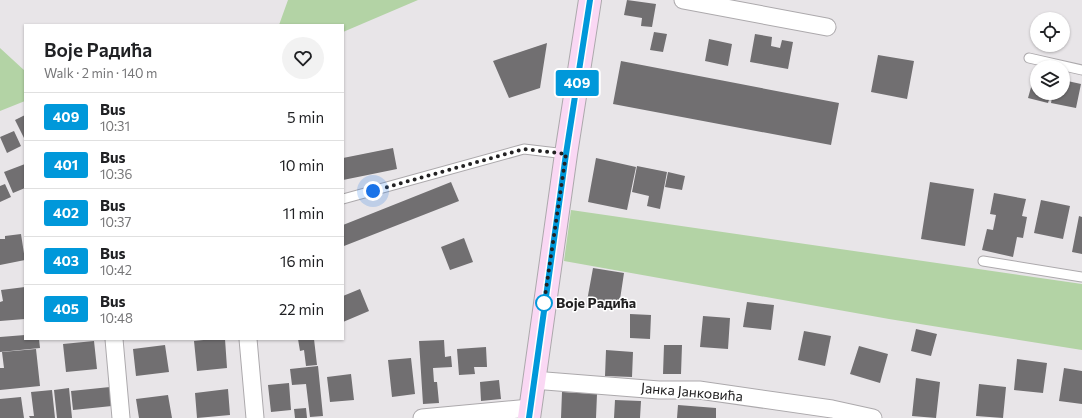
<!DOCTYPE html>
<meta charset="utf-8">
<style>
body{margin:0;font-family:Commissioner,sans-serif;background:#f2f2f2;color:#202124;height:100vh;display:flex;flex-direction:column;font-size:15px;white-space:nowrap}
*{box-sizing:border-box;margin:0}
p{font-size:13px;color:#757577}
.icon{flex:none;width:22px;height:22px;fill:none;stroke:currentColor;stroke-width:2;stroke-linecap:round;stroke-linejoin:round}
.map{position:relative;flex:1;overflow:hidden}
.sheet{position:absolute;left:24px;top:24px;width:320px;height:316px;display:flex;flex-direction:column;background:#fff;border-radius:0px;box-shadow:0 1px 3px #0004}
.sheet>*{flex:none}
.badge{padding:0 8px;border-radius:3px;font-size:14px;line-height:26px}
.tools{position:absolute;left:1030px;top:12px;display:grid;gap:8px}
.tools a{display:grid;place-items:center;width:40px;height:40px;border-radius:50%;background:#fff;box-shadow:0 1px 3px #0004;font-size:20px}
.you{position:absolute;width:20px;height:20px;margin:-10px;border:3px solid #fff;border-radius:50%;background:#1a73e8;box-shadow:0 0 0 6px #1a73e833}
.map>.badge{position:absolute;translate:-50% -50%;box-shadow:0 0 0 2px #fff}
.round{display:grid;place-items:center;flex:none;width:42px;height:42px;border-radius:21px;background:#f2f2f2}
.headline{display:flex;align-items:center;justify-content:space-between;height:68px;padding:0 20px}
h1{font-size:19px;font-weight:600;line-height:30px}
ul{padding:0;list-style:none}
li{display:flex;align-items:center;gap:12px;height:48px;padding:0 20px;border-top:1px solid #e0e0e0}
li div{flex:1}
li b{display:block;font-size:15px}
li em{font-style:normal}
li .badge{min-width:44px;font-weight:700;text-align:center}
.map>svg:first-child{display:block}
.green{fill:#b3d3a5}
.building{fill:#716f71}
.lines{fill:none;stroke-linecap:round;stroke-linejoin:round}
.service-casing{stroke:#aca9ac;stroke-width:11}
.minor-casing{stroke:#aca9ac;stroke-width:19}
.secondary-casing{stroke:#aca9ac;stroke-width:24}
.service{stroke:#fff;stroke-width:9}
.minor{stroke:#fff;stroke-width:17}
.secondary{stroke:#fad8f4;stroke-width:22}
.line-casing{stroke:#fff;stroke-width:9}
.line{stroke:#0098da;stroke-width:6}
.walk{stroke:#222122;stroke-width:4;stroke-dasharray:0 7.2}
.stop-dot{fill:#fff;stroke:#0098da;stroke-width:2}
.labels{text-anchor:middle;stroke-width:3;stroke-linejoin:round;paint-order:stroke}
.stop-label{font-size:14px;font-weight:bold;fill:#222122;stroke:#fff;text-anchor:start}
.street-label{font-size:14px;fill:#222122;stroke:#fff}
</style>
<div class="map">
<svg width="1082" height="418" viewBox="0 0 1082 418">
<rect width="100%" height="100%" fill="#e8e5e8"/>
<path class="green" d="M 288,0 L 418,0 L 343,32 L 343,25 L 279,25 Z
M 0,48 L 25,71 L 25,101 L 0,111 Z
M 571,210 L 1082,284 L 1082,350 L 889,319 L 564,261 Z"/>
<path class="building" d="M 627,0 L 656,4 L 652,27 L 641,26 L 642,18 L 624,15 Z
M 654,32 L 667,34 L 663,52 L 650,50 Z
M 755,34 L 772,37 L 771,46 L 780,48 L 782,40 L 793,42 L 788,69 L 750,62 Z
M 709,39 L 732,44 L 728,66 L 705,61 Z
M 547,43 L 540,88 L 509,98 L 493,61 Z
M 878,55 L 914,61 L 907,99 L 871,92 Z
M 621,61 L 839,103 L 831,145 L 613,104 Z
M 1035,73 L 1037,73 L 1037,93 L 1051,93 L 1048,103 L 1028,98 Z
M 1063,80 L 1081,84 L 1076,108 L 1051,103 L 1053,93 L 1063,93 Z
M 25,115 L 25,140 L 15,120 Z
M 14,131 L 21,146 L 7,153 L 0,137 Z
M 393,148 L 397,169 L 343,180 L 343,158 Z
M 596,158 L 636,167 L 627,210 L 588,202 Z
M 25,164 L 25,188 L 13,193 L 4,172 Z
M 637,166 L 667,172 L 660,209 L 647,206 L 649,196 L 632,192 Z
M 668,172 L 685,176 L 682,190 L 665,187 Z
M 451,182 L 459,201 L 344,246 L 343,225 Z
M 930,182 L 974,189 L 965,246 L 921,239 Z
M 5,184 L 11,197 L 0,202 L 0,186 Z
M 994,193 L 1026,199 L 1022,216 L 1027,217 L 1023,238 L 1017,237 L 1013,257 L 982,250 L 987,229 L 993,230 L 996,215 L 990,214 Z
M 1041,200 L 1070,206 L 1063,239 L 1034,233 Z
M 1079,216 L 1082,217 L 1082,254 L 1072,252 Z
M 21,234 L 25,260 L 0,265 L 0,239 L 5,239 L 5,236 Z
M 464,238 L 473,262 L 450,270 L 441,247 Z
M 593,268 L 624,273 L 619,306 L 587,301 Z
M 25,287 L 25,319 L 0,321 L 0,302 L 3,301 L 1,290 Z
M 360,289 L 369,311 L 343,322 L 343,296 Z
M 747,302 L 774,305 L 771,330 L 743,327 Z
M 630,314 L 651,315 L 650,339 L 630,338 Z
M 703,316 L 730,318 L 728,349 L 700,347 Z
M 916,329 L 937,334 L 931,356 L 911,351 Z
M 804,331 L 831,336 L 825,366 L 798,360 Z
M 25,335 L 25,339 L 39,339 L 40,348 L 0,352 L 0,337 Z
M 213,339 L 225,339 L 227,368 L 197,371 L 194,341 Z
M 298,339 L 314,339 L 317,365 L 306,366 L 304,350 L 300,351 Z
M 444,340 L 445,357 L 451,356 L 452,367 L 433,368 L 434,382 L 437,382 L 439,403 L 423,404 L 419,341 Z
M 94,341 L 97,369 L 66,372 L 63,344 Z
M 165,345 L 169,372 L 136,376 L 133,349 Z
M 664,345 L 682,345 L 681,374 L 663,374 Z
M 859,346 L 888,354 L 880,383 L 850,374 Z
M 486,347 L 487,367 L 474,367 L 475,374 L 459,375 L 457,349 Z
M 36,349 L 40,386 L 0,390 L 0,368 L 4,368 L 2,352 Z
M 606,350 L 633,352 L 632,377 L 605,376 Z
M 411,358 L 415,394 L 392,397 L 388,360 Z
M 1017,359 L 1047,363 L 1043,393 L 1014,390 Z
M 318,366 L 323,416 L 310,417 L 306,384 L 292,385 L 290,369 Z
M 1064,368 L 1082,371 L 1082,404 L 1059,401 Z
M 351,374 L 354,400 L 330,402 L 327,377 Z
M 916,378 L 940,382 L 936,418 L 912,416 Z
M 499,380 L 501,399 L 481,401 L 480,382 Z
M 289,383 L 291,410 L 271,412 L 268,385 Z
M 979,384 L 1006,387 L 1003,418 L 976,416 Z
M 110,387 L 112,406 L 73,410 L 71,391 Z
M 69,388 L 72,418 L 57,418 L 54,390 Z
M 228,389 L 230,415 L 197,418 L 195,393 Z
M 52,390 L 55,418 L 30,418 L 29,416 L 34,416 L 31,392 Z
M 562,392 L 597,394 L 596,418 L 561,418 Z
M 168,395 L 172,418 L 139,418 L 136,399 Z
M 21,397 L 24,418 L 0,418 L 0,399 Z
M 615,400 L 641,401 L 640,418 L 614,418 Z
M 678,405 L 716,408 L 716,418 L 677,418 Z
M 306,408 L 307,418 L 295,418 L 294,409 Z"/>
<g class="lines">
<defs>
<path id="service" d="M 1029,58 L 1082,70
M 343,199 L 524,149 L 566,154
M 983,261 L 1082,277"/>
<path id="minor" d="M 683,0 L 827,27
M 114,339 L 121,418
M 248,339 L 255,418
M 533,380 L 659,390 L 699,390 L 832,409 L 873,418
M 422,418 L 530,408"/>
<path id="secondary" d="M 529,418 L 566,154 L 590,0"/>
</defs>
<use href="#service" class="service-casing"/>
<use href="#minor" class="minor-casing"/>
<use href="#secondary" class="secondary-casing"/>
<use href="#service" class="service"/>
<use href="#minor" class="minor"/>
<use href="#secondary" class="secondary"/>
</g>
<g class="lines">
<defs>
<path id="line" d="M 529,418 L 566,154 L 590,0"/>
</defs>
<use href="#line" class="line-casing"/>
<use href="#line" class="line"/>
<path class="walk" d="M 373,191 L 524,149 L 566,154 L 544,303"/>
</g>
<circle class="stop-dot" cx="544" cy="303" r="8"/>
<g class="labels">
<g class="stop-label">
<text x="556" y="308">Воје Радића</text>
</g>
<g class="street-label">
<text transform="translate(692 392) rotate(5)" y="5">Јанка Јанковића</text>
</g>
</g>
</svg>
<div class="tools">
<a><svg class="icon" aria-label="locate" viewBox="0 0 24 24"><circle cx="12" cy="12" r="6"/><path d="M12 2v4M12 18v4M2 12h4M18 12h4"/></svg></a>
<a><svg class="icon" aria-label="layers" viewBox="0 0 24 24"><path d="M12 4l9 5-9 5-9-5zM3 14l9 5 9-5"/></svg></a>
</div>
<div class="you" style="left:373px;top:191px"></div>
<b class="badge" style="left:577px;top:83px;background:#0098da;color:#fff">409</b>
<section class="sheet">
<div class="headline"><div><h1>Воје Радића</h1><p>Walk · 2 min · 140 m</p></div><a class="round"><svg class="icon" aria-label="heart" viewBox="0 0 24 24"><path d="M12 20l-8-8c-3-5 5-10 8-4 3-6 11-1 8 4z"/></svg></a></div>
<ul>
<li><span class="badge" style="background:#0098da;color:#fff">409</span><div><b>Bus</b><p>10:31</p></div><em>5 min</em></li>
<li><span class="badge" style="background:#0098da;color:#fff">401</span><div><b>Bus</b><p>10:36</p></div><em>10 min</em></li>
<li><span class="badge" style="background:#0098da;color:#fff">402</span><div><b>Bus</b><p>10:37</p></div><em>11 min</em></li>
<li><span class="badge" style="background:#0098da;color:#fff">403</span><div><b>Bus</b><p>10:42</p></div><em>16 min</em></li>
<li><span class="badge" style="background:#0098da;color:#fff">405</span><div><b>Bus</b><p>10:48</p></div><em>22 min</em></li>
</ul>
</section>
</div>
